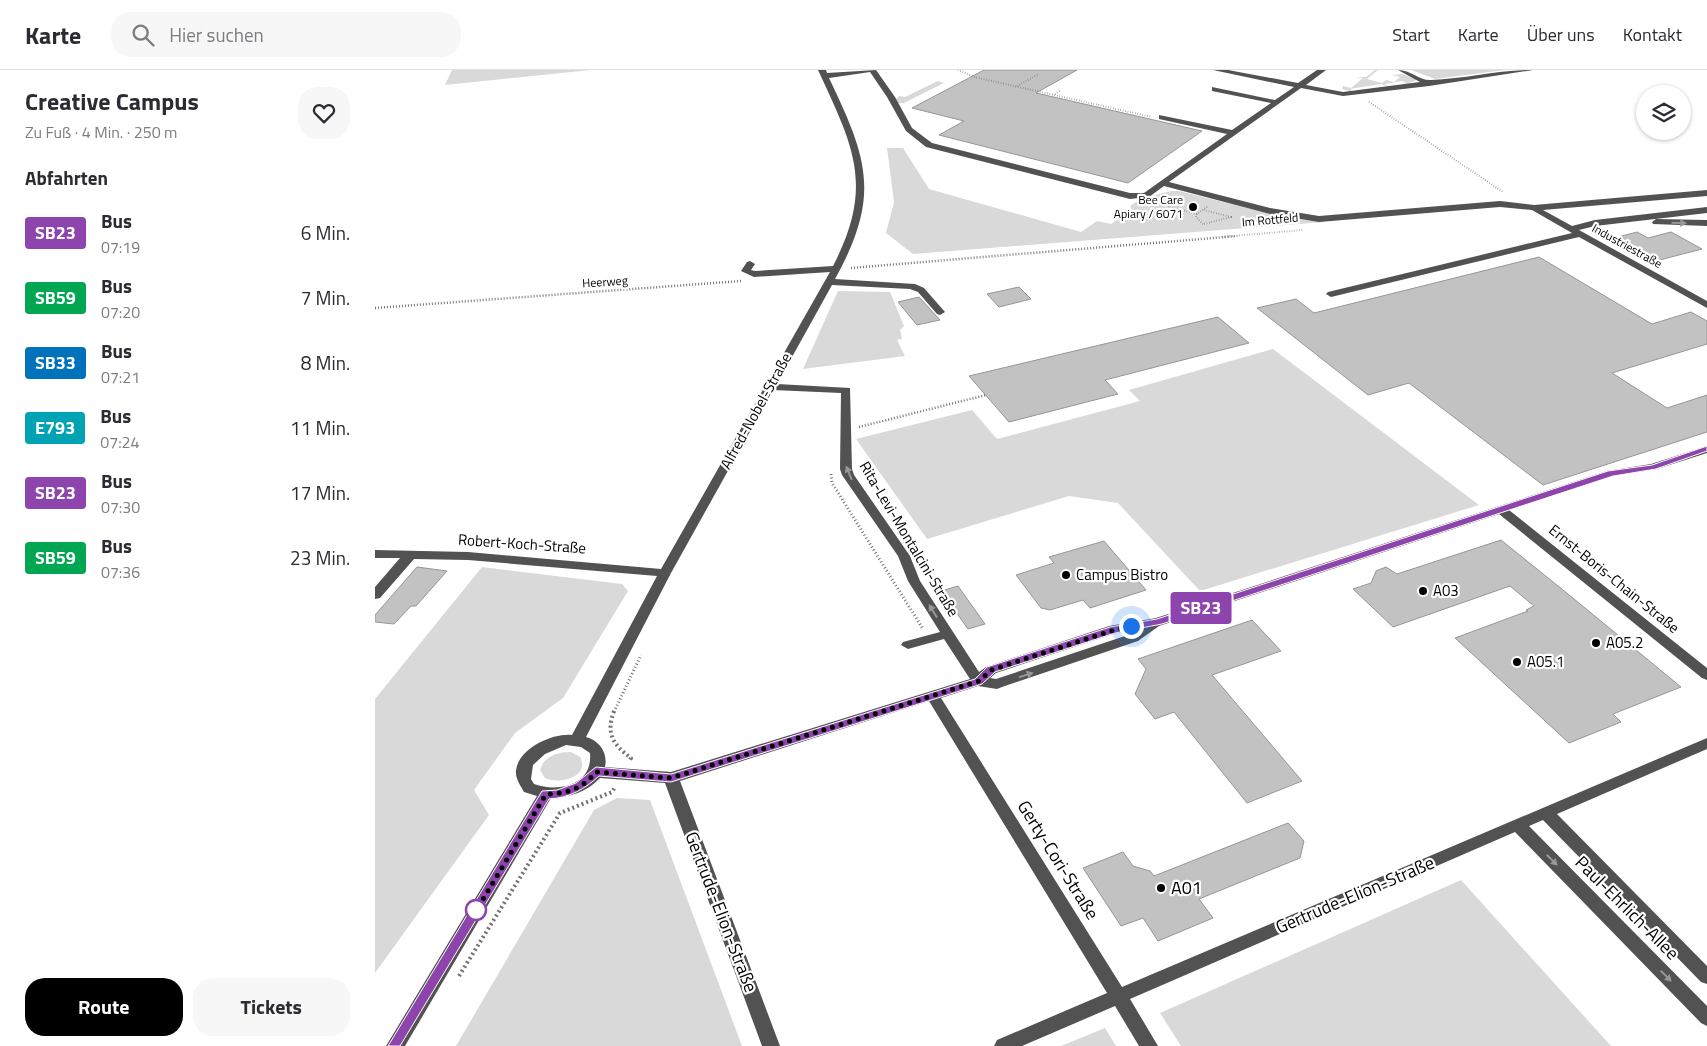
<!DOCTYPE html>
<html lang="de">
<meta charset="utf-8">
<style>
body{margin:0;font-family:"Titillium Web",sans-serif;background:#f7f7f7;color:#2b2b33;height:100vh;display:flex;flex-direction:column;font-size:19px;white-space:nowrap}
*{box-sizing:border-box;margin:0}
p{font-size:16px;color:#7c7c81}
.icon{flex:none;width:28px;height:28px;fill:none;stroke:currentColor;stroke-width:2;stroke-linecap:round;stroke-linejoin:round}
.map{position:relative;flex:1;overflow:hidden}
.drawer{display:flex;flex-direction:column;background:#fff;width:375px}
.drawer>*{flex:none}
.badge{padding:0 10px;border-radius:4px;font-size:18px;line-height:32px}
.fabs{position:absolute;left:1261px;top:15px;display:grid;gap:10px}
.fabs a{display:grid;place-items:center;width:55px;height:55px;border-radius:50%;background:#fff;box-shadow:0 1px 4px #0004;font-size:25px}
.you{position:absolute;width:25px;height:25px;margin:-12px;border:4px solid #fff;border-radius:50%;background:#1a73e8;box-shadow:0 0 0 8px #1a73e833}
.map>.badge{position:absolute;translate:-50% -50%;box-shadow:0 0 0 2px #fff}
h2{padding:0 25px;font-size:19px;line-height:45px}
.round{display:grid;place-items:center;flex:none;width:52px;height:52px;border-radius:20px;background:#f7f7f7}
.summary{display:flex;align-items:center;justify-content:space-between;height:85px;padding:0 25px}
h1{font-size:24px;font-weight:700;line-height:38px}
.cta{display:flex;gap:10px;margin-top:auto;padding:10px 25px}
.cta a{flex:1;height:58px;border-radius:20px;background:#000;color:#fff;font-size:20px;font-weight:700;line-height:58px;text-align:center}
.cta a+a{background:#f7f7f7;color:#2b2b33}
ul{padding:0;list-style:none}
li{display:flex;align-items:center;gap:15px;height:65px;padding:0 25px}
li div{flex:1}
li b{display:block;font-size:19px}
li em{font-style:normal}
li .badge{min-width:55px;font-weight:700;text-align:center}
header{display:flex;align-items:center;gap:30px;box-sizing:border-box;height:70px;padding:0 25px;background:#fff;border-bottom:1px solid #e1e1e2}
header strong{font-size:24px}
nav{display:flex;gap:28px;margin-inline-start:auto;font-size:18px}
.search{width:350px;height:45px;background:#f7f7f7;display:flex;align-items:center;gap:12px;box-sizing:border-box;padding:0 18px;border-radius:20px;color:#7c7c81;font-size:19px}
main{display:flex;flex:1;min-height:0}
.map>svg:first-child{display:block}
.green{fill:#d9d9d9}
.building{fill:#c2c2c2;stroke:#969696}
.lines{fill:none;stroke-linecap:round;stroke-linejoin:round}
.path-far3{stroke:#747474;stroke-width:2;stroke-dasharray:0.5 2;stroke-linecap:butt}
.path-far2{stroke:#747474;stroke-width:2.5;stroke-dasharray:1 2;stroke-linecap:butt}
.path-far1{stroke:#747474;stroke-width:3;stroke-dasharray:1 2.5;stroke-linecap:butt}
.path{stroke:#747474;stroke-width:4;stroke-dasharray:2 3;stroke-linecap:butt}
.minor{fill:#525252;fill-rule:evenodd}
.oneway{fill:#979797}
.line{fill:#8e44ad;stroke:#fff}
.walk{stroke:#000;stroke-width:5;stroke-dasharray:0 9}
.poi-dot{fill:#000;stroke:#fff;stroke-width:2}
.stop-dot{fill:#fff;stroke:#8e44ad;stroke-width:2.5}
.labels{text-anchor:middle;stroke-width:4.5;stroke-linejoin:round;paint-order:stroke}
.far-poi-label{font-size:12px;fill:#000;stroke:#fff;text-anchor:end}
.far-street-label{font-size:12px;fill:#000;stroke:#fff}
.street-label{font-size:15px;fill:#000;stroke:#fff}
.poi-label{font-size:15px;fill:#000;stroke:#fff;text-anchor:start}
.near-street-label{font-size:18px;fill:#000;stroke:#fff}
.near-poi-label{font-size:18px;fill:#000;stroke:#fff;text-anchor:start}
</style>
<header>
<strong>Karte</strong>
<div class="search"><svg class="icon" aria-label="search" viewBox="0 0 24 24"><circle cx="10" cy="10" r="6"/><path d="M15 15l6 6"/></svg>Hier suchen</div>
<nav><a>Start</a><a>Karte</a><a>Über uns</a><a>Kontakt</a></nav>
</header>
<main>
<section class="drawer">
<div class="summary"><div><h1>Creative Campus</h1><p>Zu Fuß · 4 Min. · 250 m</p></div><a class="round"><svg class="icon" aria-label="heart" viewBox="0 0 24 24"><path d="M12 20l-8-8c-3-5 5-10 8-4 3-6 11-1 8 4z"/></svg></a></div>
<h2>Abfahrten</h2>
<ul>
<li><span class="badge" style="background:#8e44ad;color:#fff">SB23</span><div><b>Bus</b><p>07:19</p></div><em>6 Min.</em></li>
<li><span class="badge" style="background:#00a651;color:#fff">SB59</span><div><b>Bus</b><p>07:20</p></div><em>7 Min.</em></li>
<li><span class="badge" style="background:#0072bc;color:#fff">SB33</span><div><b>Bus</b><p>07:21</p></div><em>8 Min.</em></li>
<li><span class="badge" style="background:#00a3b4;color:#fff">E793</span><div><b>Bus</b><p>07:24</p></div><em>11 Min.</em></li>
<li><span class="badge" style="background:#8e44ad;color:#fff">SB23</span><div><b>Bus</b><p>07:30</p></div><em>17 Min.</em></li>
<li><span class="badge" style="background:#00a651;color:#fff">SB59</span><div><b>Bus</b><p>07:36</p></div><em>23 Min.</em></li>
</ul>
<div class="cta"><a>Route</a><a>Tickets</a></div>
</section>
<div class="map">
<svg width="1332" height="976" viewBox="0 0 1332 976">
<rect width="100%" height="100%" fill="#fff"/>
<path class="green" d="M 77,0 L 216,0 L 70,15 Z
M 1000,0 L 1003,0 L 992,9 L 1007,13 L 1011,10 L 1019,12 L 1025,7 L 1017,5 L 1027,4 L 1041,9 L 1040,11 L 1032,14 L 1027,11 L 1010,14 L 1014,17 L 1006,14 L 975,19 L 978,22 L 967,19 L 968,16 L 976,18 L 988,8 L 981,7 L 991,7 Z
M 1036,0 L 1130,0 L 1060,9 Z
M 563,11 L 569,13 L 529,33 L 523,33 L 521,29 L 524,26 L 530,27 Z
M 512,78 L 528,78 L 554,119 L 706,162 L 722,151 L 736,154 L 757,140 L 755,136 L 765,129 L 796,121 L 804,121 L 904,146 L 950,152 L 538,184 L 511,163 L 519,132 Z
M 463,221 L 515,222 L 529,256 L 525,260 L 527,269 L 522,270 L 530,286 L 428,299 Z
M 898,279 L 1104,435 L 825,521 L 743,433 L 694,426 L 552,469 L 481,369 L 597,340 L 622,369 L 765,331 L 754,320 Z
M 107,497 L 247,514 L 253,521 L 188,628 L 140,663 L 99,720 L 114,745 L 0,903 L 0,629 Z
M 196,682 L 205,687 C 216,707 183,715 170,708 L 165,700 C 169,686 182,682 196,682 Z
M 242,728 L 275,730 L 367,976 L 81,976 L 219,740 Z
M 1086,810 L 1236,976 L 806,976 L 785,943 Z
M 730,958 L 741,976 L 686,976 Z"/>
<path class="building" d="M 609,0 L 702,0 L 661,23 L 827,61 L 753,113 L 564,65 L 589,51 L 537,38 Z
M 1262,162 L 1273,168 L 1296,162 L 1327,179 L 1273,193 L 1232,170 Z
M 1164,187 L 1277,254 L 1316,242 L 1332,251 L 1332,274 L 1237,303 L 1292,338 L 1332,325 L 1332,362 L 1168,415 L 1034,313 L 993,325 L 882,238 L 921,229 L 939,243 Z
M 644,217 L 656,229 L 624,237 L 612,224 Z
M 544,227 L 565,250 L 542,255 L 523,232 Z
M 843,247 L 874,273 L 730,310 L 743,324 L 634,352 L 594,306 Z
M 1126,470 L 1193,524 L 1306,617 L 1238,644 L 1246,652 L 1194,673 L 1080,568 L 1153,541 L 1151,540 L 1159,536 L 1135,516 L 1018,557 L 978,519 L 996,513 L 1001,501 L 1011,497 L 1022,504 Z
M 729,471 L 771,520 L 715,538 L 708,530 L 675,540 L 666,538 L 641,505 L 679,493 L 674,487 Z
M 42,497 L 72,501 L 41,536 L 36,536 L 19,554 L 0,552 L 0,545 Z
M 583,516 L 610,554 L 593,559 L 566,521 Z
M 877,550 L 906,581 L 837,605 L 927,711 L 872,733 L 799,642 L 780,649 L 760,624 L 771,599 L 763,589 Z
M 913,753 L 929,771 L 925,788 L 824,829 L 838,848 L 783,871 L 768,848 L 746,856 L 708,798 L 748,782 L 758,796 L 775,801 L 779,806 Z"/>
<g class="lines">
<path class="path-far3" d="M 583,0 L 599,7 L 777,47
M 642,16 L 664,4
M 680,24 L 686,20
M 994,32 L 1128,122
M 801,129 L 793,136 L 822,144 L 833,136
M 829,140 L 856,147 L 829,154
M 822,144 L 821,147 L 829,155
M 847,167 L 928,160"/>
<path class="path-far2" d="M 476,198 L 862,166
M 0,238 L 366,211
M 484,357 L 611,325"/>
<path class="path-far1" d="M 456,404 L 457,413 L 548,559
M 239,642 L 266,585"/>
<path class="path" d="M 239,641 C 231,663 237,674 256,688 L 255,690
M 84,906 L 185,743 L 237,722 L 240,717"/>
<path class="minor" d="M 443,0 L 451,0 L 452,3 L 501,0 L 520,27 L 537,58 L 557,73 L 755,123 L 769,123 L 852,64 L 784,49 L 784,45 L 857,60 L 896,33 L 837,21 L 837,17 L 900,30 L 919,17 L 838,0 L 853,0 L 923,13 L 942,0 L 951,0 L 931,15 L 968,22 L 1045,12 L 1023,0 C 1036,0 1045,11 1056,10 C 1090,9 1123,0 1158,0 L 1054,16 L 968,26 L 926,18 L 794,112 L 895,138 L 944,146 L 1125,131 L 1159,135 L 1332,120 L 1332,126 L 1168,140 L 1197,156 L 1220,150 L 1332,137 L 1332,143 L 1220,156 L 1204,160 L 1332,231 L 1332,238 L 1204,167 L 956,227 L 951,224 L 953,222 L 1197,163 L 1157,140 L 1125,137 L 944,152 L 895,144 L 789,116 L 774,127 L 755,129 L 551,77 L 531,61 L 512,27 L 495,2 L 454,8 C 493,89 506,126 460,209 L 540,214 L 549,218 L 570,242 L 565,245 L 562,244 L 543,222 L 535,219 L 457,215 L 402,314 L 475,318 L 477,399 L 479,405 L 535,486 L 545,511 L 604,602 L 611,597 L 734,556 L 781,548 L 1232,401 L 1276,394 L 1332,376 L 1332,383 L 1282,399 L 1238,406 L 1134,440 L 1332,598 L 1332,610 L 1327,608 L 1124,444 L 784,556 L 763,571 L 627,617 L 622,619 L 603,616 L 566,628 L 747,917 L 1332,668 L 1332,679 L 1182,744 L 1332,896 L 1332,914 L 1326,912 L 1168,750 L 1154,756 L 1332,936 L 1332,956 L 1326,953 L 1140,762 L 755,929 L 783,976 L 764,976 L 740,936 L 647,976 L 619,976 L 622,970 L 732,923 L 554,631 L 305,711 L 405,976 L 387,976 L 290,713 L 225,708 C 212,722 195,727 176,728 L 30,976 L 11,976 L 162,726 L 149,722 C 145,715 140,708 141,700 C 144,678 178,663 197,665 L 282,506 L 93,490 L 39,489 L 5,528 L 0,529 L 0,517 L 25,488 L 0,488 L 0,480 L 93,482 L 286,499 L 455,202 L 379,207 L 366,201 L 372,192 L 375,191 L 380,194 L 376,200 L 380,201 L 458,196 C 500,115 478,76 443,0 ZM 398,320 L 466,323 L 465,399 L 467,405 L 523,486 L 533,511 L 565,562 L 528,572 L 526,575 L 533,579 L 569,569 L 595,609 L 296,702 L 230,697 C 233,683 225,671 211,667 L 296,503 ZM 761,560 L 753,565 L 621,609 L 615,608 L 621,603 L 741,563 ZM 191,675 L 206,677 L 215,683 C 218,715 184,723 159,714 L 156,709 L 158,695 L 170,684 Z
M 1281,149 L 1332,150 L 1332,156 L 1278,154 L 1277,152 Z"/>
</g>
<defs><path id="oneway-solid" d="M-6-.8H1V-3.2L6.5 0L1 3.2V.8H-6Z" transform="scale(1.25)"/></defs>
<g class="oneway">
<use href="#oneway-solid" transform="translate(1304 153) rotate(2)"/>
<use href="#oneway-solid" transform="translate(474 403) rotate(-112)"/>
<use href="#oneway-solid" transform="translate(558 541) rotate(-122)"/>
<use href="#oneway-solid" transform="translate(651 605) rotate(-18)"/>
<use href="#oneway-solid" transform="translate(1177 790) rotate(45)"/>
<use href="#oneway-solid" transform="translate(1291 906) rotate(45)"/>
</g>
<path class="line" d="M 1332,376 L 1332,381 L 1281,399 L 1238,406 L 787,554 L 740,563 L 620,602 L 607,614 L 296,712 L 224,706 C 210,719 194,728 174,729 L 25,976 L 13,976 L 167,721 L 182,720 L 201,713 L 221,697 L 296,704 L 600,609 L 612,597 L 735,557 L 782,549 L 1233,401 L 1277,395 Z"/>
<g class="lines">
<path class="walk" d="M 101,840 L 98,846 L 171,724 C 192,724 208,718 221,702 L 296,708 L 604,611 L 616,600 L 739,560 L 756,556"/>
</g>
<g class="poi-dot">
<circle cx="818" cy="137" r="5"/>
<circle cx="691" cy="505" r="5"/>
<circle cx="1048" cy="521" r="5"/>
<circle cx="1221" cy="573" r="5"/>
<circle cx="1142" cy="592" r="5"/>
<circle cx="786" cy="818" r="5"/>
</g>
<circle class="stop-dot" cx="101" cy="840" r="10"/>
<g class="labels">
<g class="far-poi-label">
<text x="808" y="134">Bee Care<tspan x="808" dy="14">Apiary / 6071</tspan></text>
</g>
<g class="far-street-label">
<text transform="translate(895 150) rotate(-5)" y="4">Im Rottfeld</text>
<text transform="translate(1252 176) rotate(29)" y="4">Industriestraße</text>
<text transform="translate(230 212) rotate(-4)" y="4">Heerweg</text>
</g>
<g class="street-label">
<text transform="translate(381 341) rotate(-61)" y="5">Alfred-Nobel-Straße</text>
<text transform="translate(534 469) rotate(59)" y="5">Rita-Levi-Montalcini-Straße</text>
<text transform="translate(147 474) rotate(4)" y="5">Robert-Koch-Straße</text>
<text transform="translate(1239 509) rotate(39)" y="5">Ernst-Boris-Chain-Straße</text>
</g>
<g class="poi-label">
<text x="701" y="510">Campus Bistro</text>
<text x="1058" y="526">A03</text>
<text x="1231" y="578">A05.2</text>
<text x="1152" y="597">A05.1</text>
</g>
<g class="near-street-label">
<text transform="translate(683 790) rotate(58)" y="6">Gerty-Cori-Straße</text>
<text transform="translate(980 825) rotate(-23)" y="6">Gertrude-Elion-Straße</text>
<text transform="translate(1252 838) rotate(45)" y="6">Paul-Ehrlich-Allee</text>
<text transform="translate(346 842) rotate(69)" y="6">Gertrude-Elion-Straße</text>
</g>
<g class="near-poi-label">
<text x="796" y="824">A01</text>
</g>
</g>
</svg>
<div class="fabs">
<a><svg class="icon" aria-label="layers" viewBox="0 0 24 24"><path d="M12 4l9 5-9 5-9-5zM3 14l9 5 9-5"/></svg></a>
</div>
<div class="you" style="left:756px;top:556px"></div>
<b class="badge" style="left:826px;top:538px;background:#8e44ad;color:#fff">SB23</b>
</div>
</main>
